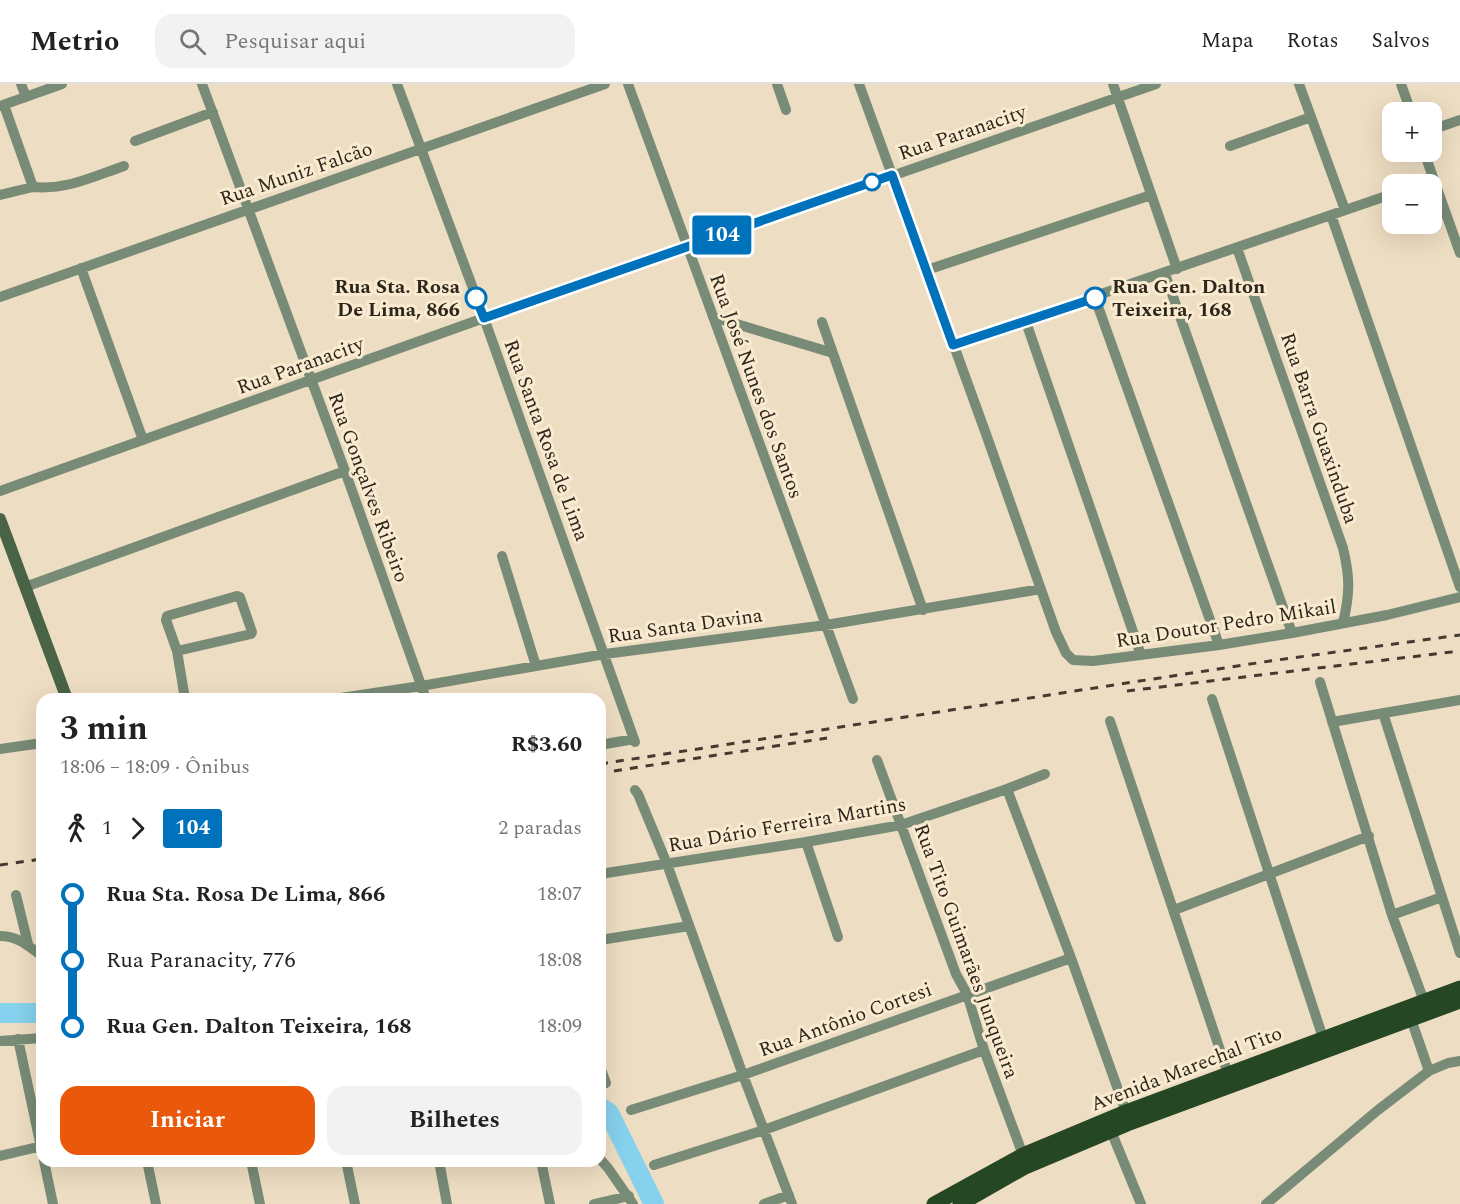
<!DOCTYPE html>
<html lang="pt">
<meta charset="utf-8">
<style>
body{margin:0;font-family:Spectral,serif;background:#f2f2f2;color:#222;height:100vh;display:flex;flex-direction:column;font-size:22px;white-space:nowrap}
*{box-sizing:border-box;margin:0}
p{font-size:20px;color:#767676}
.icon{flex:none;width:33px;height:33px;fill:none;stroke:currentColor;stroke-width:2;stroke-linecap:round;stroke-linejoin:round}
.map{position:relative;flex:1;overflow:hidden}
.panel{position:absolute;left:36px;top:609px;width:570px;height:474px;display:flex;flex-direction:column;background:#fff;border-radius:18px;box-shadow:0 6px 24px #0002}
.panel>*{flex:none}
.badge{padding:0 12px;border-radius:4px;font-size:21px;line-height:39px}
.fabs{position:absolute;left:1382px;top:18px;display:grid;gap:12px}
.fabs a{display:grid;place-items:center;width:60px;height:60px;border-radius:12px;background:#fff;box-shadow:0 6px 24px #0002;font-size:30px}
.map>.badge{position:absolute;translate:-50% -50%;box-shadow:0 0 0 3px #fff}
.legs{display:flex;align-items:center;gap:9px;height:66px;padding:0 24px;font-size:20px}
.legs p{margin-inline-start:auto}
.overview{display:flex;align-items:center;justify-content:space-between;height:102px;padding:0 24px}
h1{font-size:33px;font-weight:700;line-height:45px}
.primary-button{display:flex;gap:12px;margin-top:auto;padding:12px 24px}
.primary-button a{flex:1;height:69px;border-radius:18px;background:#ea580c;color:#fff;font-size:24px;font-weight:700;line-height:69px;text-align:center}
.primary-button a+a{background:#f2f2f2;color:#222}
ul{padding:0 24px;list-style:none}
li{display:flex;align-items:center;gap:21px;height:66px;font-size:22px}
li i{display:grid;place-items:center;width:9px;height:100%;margin:0 8px;background:currentColor}
li i::after{content:'';width:15px;height:15px;margin:-8px;border:4px solid;border-radius:50%;background:#fff}
li p{margin-inline-start:auto}
li:first-child i{background:linear-gradient(#0000 50%,currentColor 0)}
li:last-child i{background:linear-gradient(currentColor 50%,#0000 0)}
header{display:flex;align-items:center;gap:36px;box-sizing:border-box;height:84px;padding:0 30px;background:#fff;border-bottom:2px solid #e0e0e0}
header strong{font-size:28px}
nav{display:flex;gap:33px;margin-inline-start:auto;font-size:21px}
.search{width:420px;height:54px;background:#f2f2f2;display:flex;align-items:center;gap:15px;box-sizing:border-box;padding:0 21px;border-radius:18px;color:#767676;font-size:22px}
.map>svg:first-child{display:block}
.lines{fill:none;stroke-linecap:round;stroke-linejoin:round}
.river{stroke:#86d1ed;stroke-width:20}
.street{stroke:#788b76;stroke-width:10}
.secondary{stroke:#486346;stroke-width:12}
.primary{stroke:#264723;stroke-width:15}
.rail{stroke:#433b2f;stroke-width:3;stroke-dasharray:8 8;stroke-linecap:butt}
.line-1-casing{stroke:#fff;stroke-width:14}
.line-1{stroke:#0072bc;stroke-width:9}
.stop-1-dot{fill:#fff;stroke:#0072bc;stroke-width:3}
.labels{text-anchor:middle;stroke-width:6;stroke-linejoin:round;paint-order:stroke}
.street-label{font-size:20px;fill:#2c261c;stroke:#faeacf}
.stop-label{font-size:20px;font-weight:bold;fill:#2c261c;stroke:#faeacf;text-anchor:end}
</style>
<header>
<strong>Metrio</strong>
<div class="search"><svg class="icon" aria-label="search" viewBox="0 0 24 24"><circle cx="10" cy="10" r="6"/><path d="M15 15l6 6"/></svg>Pesquisar aqui</div>
<nav><a>Mapa</a><a>Rotas</a><a>Salvos</a></nav>
</header>
<div class="map">
<svg width="1460" height="1120" viewBox="0 0 1460 1120">
<rect width="100%" height="100%" fill="#edddc2"/>
<g class="lines">
<path class="river" d="M 0,929 L 42,929
M 600,1023 L 609,1029 L 654,1120"/>
<path class="street" d="M 21,0 L 26,13
M 202,0 L 345,387 L 426,615
M 397,0 L 484,234 L 635,658
M 628,0 L 853,615
M 777,0 L 786,26
M 859,0 L 986,350 L 1056,548 L 1066,569 L 1073,576 L 1093,577 L 1219,561 L 1292,549 L 1387,531 L 1460,513
M 1113,0 L 1177,185
M 1299,0 L 1345,126
M 1401,0 L 1411,28
M 4,21 L 33,103 C 67,106 92,93 124,82
M 0,22 L 62,0
M 1431,46 L 1460,36
M 135,57 L 213,28
M 1230,62 L 1311,33
M 1424,68 L 1460,169
M 1420,100 L 1434,96
M 0,111 L 33,103
M 1331,131 L 1460,503
M 1237,164 L 1343,464 C 1350,493 1350,510 1343,539
M 81,184 L 143,356
M 927,186 L 1151,111
M 1165,190 L 1292,549
M 0,213 L 605,0
M 1095,214 L 1219,561
M 713,233 L 833,269
M 822,238 L 923,526
M 1026,238 L 1141,571
M 953,261 L 1392,110
M 0,407 L 484,234 L 1156,0
M 502,472 L 536,582
M 25,503 L 345,387
M 177,567 L 251,550 L 252,548 L 240,513 L 237,512 L 167,532 L 166,536 L 177,567 L 185,615
M 1320,598 L 1392,831 L 1424,917
M 334,615 L 421,602 L 605,570 L 826,541 L 1041,505
M 1212,615 L 1323,954
M 1383,629 L 1460,869
M 1110,637 L 1228,990
M 1332,638 L 1460,616
M 600,661 L 634,655
M 0,665 L 42,659
M 877,676 L 956,890 L 967,910 L 984,966 L 1023,1071
M 1007,705 L 1071,874 L 1126,1028
M 635,706 L 638,710 L 667,780 L 743,991 L 792,1120
M 806,758 L 838,853
M 600,790 L 806,758 L 901,741 L 1007,705 L 1045,690
M 16,811 L 28,860
M 1174,826 L 1369,752
M 1392,831 L 1442,813
M 0,852 C 18,852 28,862 42,872
M 600,856 L 689,842
M 1411,935 L 1429,987
M 18,955 L 42,1068
M 0,957 L 42,954
M 600,983 L 606,999
M 631,1026 L 743,991 L 1071,874
M 1111,1047 L 1141,1120
M 0,1072 L 42,1062
M 600,1075 L 608,1084 L 633,1120
M 44,1077 L 53,1120
M 147,1077 L 156,1120
M 251,1077 L 260,1120
M 346,1077 L 355,1120
M 439,1077 L 447,1120
M 541,1077 L 550,1120
M 654,1081 L 764,1046 L 984,966
M 594,1120 L 629,1112
M 764,1120 L 789,1111
M 1266,1120 L 1378,1026 L 1429,987 L 1448,979 L 1460,977"/>
<path class="secondary" d="M 0,435 L 67,615"/>
<path class="primary" d="M 934,1120 L 1023,1071 L 1126,1028 L 1460,904
M 960,1120 L 1025,1083 L 1127,1040 L 1460,917"/>
<path class="rail" d="M 1127,607 L 1460,567
M 600,680 L 1270,577 L 1460,551
M 614,687 L 827,654
M 0,781 L 42,775"/>
</g>
<g class="lines">
<defs>
<path id="line-1" d="M 476,214 L 484,234 L 892,91 L 953,261 L 1095,214"/>
</defs>
<use href="#line-1" class="line-1-casing"/>
<use href="#line-1" class="line-1"/>
</g>
<g class="stop-1-dot">
<circle cx="872" cy="98" r="8"/>
<circle cx="476" cy="214" r="10"/>
<circle cx="1095" cy="214" r="10"/>
</g>
<g class="labels">
<g class="street-label">
<text transform="translate(962 48) rotate(-19)" y="7">Rua Paranacity</text>
<text transform="translate(296 89) rotate(-19)" y="7">Rua Muniz Falcão</text>
<text transform="translate(300 281) rotate(-20)" y="7">Rua Paranacity</text>
<text transform="translate(757 302) rotate(70)" y="7">Rua José Nunes dos Santos</text>
<text transform="translate(1320 344) rotate(71)" y="7">Rua Barra Guaxinduba</text>
<text transform="translate(547 356) rotate(70)" y="7">Rua Santa Rosa de Lima</text>
<text transform="translate(369 403) rotate(70)" y="7">Rua Gonçalves Ribeiro</text>
<text transform="translate(1226 539) rotate(-9)" y="7">Rua Doutor Pedro Mikail</text>
<text transform="translate(685 541) rotate(-8)" y="7">Rua Santa Davina</text>
<text transform="translate(787 740) rotate(-10)" y="7">Rua Dário Ferreira Martins</text>
<text transform="translate(967 867) rotate(70)" y="7">Rua Tito Guimarães Junqueira</text>
<text transform="translate(845 935) rotate(-20)" y="7">Rua Antônio Cortesi</text>
<text transform="translate(1186 984) rotate(-21)" y="7">Avenida Marechal Tito</text>
</g>
<g class="stop-label">
<text x="460" y="209">Rua Sta. Rosa<tspan x="460" dy="23">De Lima, 866</tspan></text>
<text x="1112" y="209" text-anchor="start">Rua Gen. Dalton<tspan x="1112" dy="23">Teixeira, 168</tspan></text>
</g>
</g>
</svg>
<div class="fabs">
<a>+</a>
<a>−</a>
</div>
<b class="badge" style="left:722px;top:151px;background:#0072bc;color:#fff">104</b>
<section class="panel">
<div class="overview"><div><h1>3 min</h1><p>18:06 – 18:09 · Ônibus</p></div><b>R$3.60</b></div>
<div class="legs"><svg class="icon" aria-label="walk" viewBox="0 0 24 24"><circle cx="13" cy="4" r="2"/><path d="M13 8l-2 6 4 7M11 14l-3 7M7 12l3-4h3l4 4"/></svg>1<svg class="icon" aria-label="forward" viewBox="0 0 24 24"><path d="M9 5l7 7-7 7"/></svg><b class="badge" style="background:#0072bc;color:#fff">104</b><p>2 paradas</p></div>
<ul>
<li><i style="color:#0072bc"></i><b>Rua Sta. Rosa De Lima, 866</b><p>18:07</p></li>
<li><i style="color:#0072bc"></i><span>Rua Paranacity, 776</span><p>18:08</p></li>
<li><i style="color:#0072bc"></i><b>Rua Gen. Dalton Teixeira, 168</b><p>18:09</p></li>
</ul>
<div class="primary-button"><a>Iniciar</a><a>Bilhetes</a></div>
</section>
</div>
